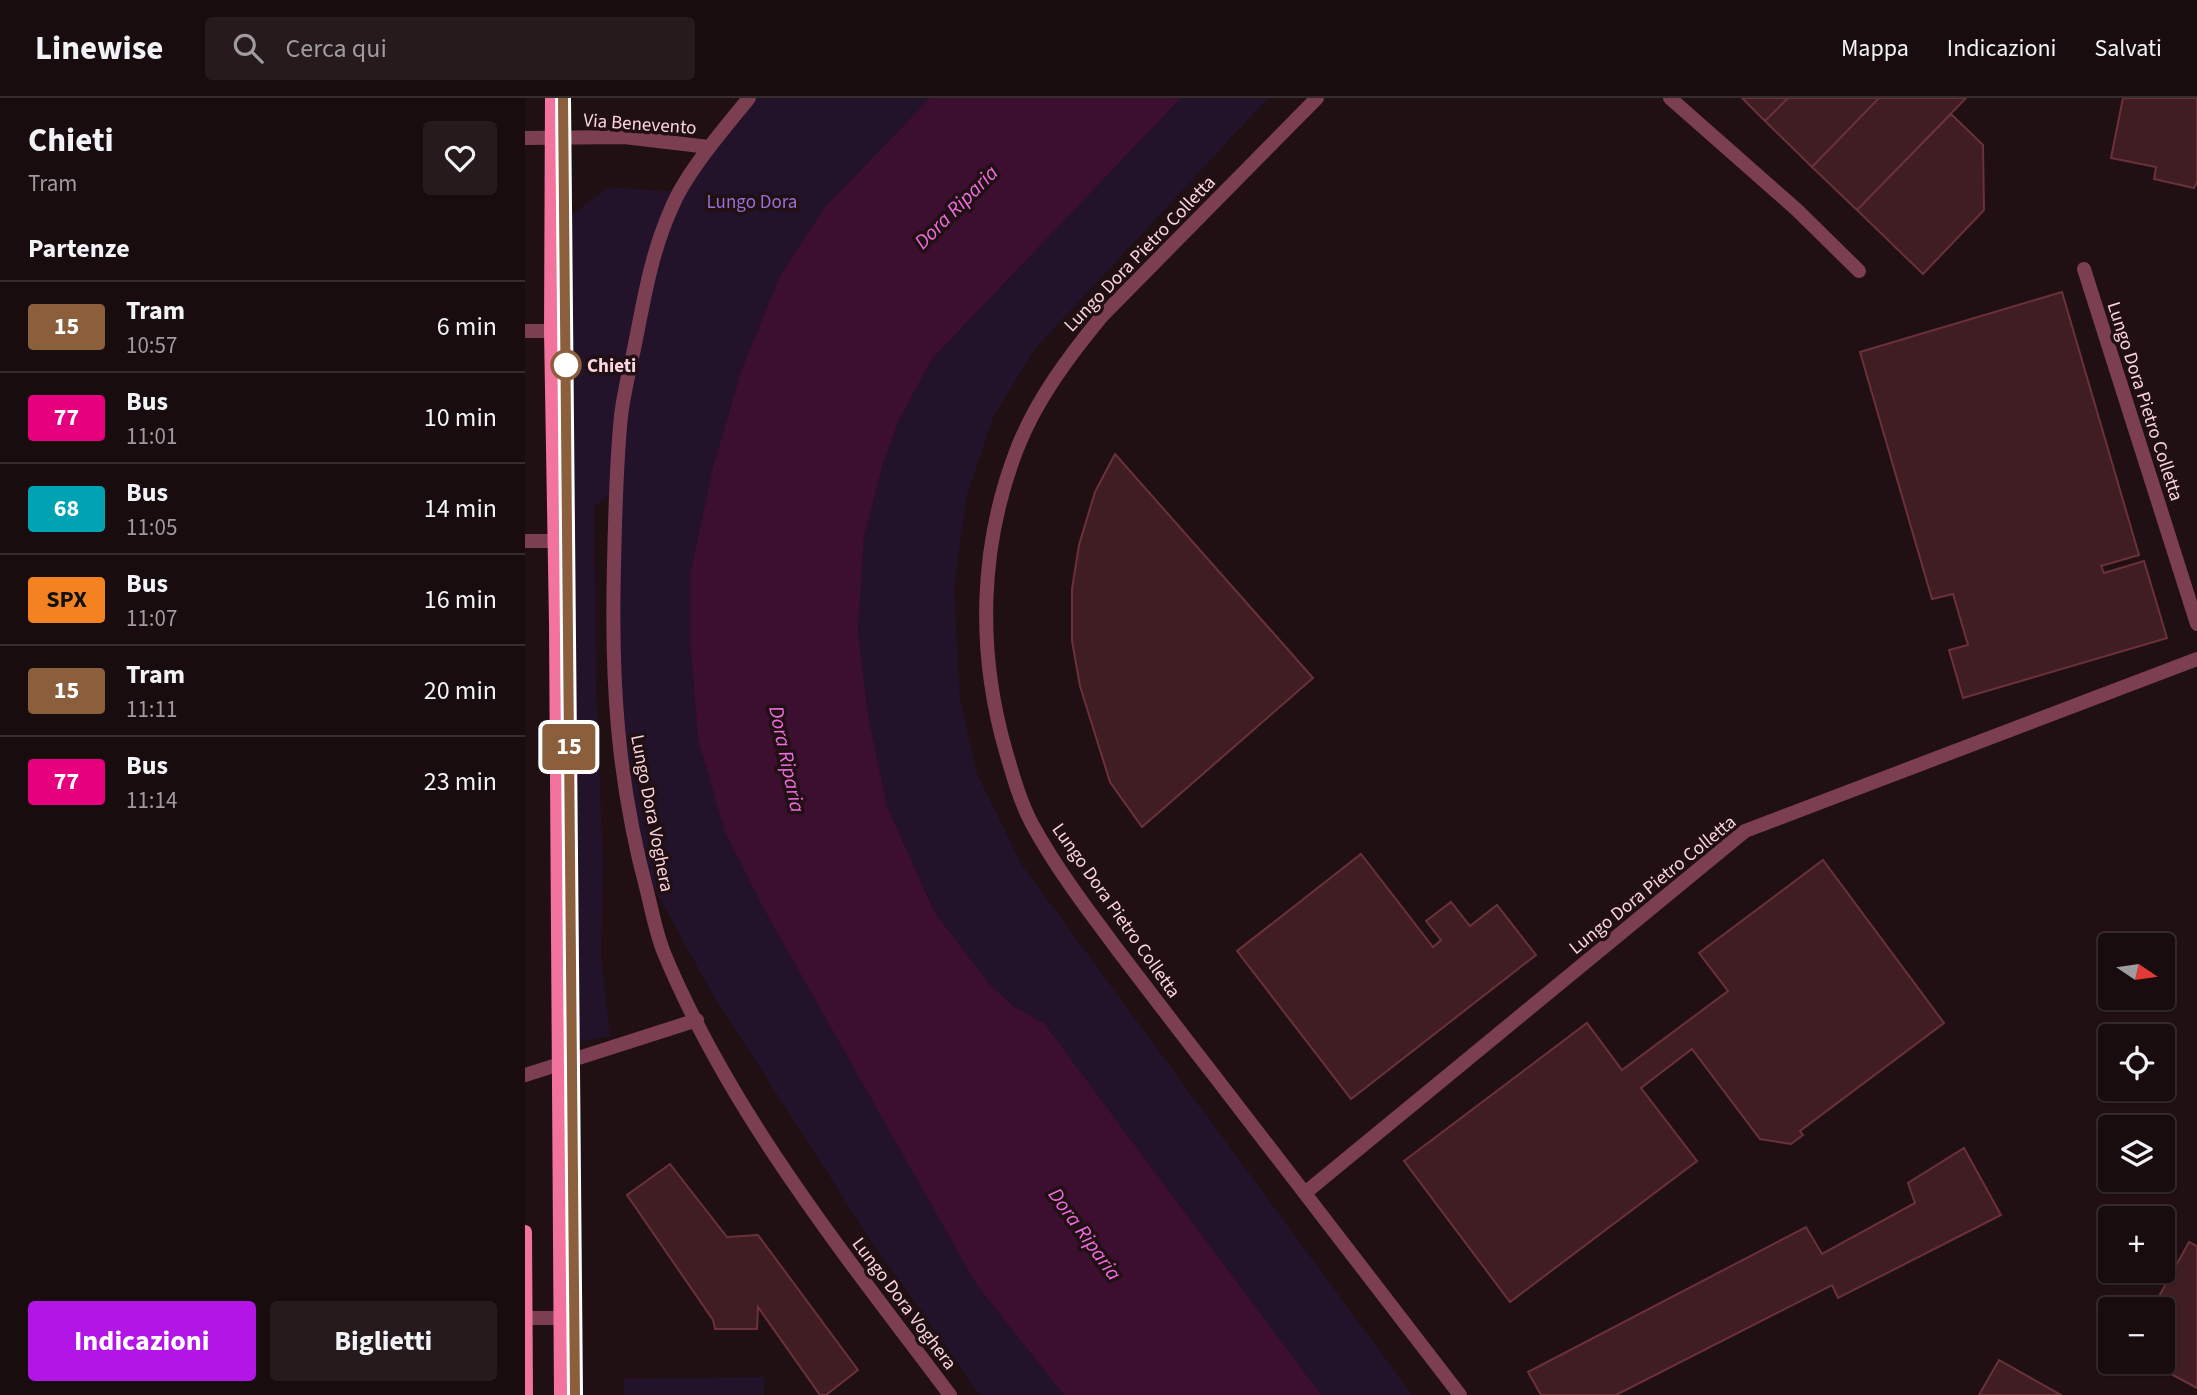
<!DOCTYPE html>
<html lang="it">
<meta charset="utf-8">
<style>
body{margin:0;font-family:"Source Sans 3",sans-serif;background:#261a1c;color:#f1f3f6;height:100vh;display:flex;flex-direction:column;font-size:26px;white-space:nowrap}
*{box-sizing:border-box;margin:0}
p{font-size:23px;color:#9f9b9e}
.icon{flex:none;width:38px;height:38px;fill:none;stroke:currentColor;stroke-width:2;stroke-linecap:round;stroke-linejoin:round}
.map{position:relative;flex:1;overflow:hidden}
.panel{display:flex;flex-direction:column;background:#190c0e;width:525px}
.panel>*{flex:none}
.badge{padding:0 14px;border-radius:5px;font-size:24px;line-height:46px}
.needle{width:46px;rotate:103deg}
.tools{position:absolute;left:1573px;top:835px;display:grid;gap:14px}
.tools a{display:grid;place-items:center;width:77px;height:77px;border-radius:7px;background:#190c0e;box-shadow:0 2px 5px #0004,0 0 0 2px #372c2e;font-size:35px}
.map>.badge{position:absolute;translate:-50% -50%;box-shadow:0 0 0 4px #fff}
h2{padding:0 28px;font-size:26px;line-height:63px}
.round{display:grid;place-items:center;flex:none;width:74px;height:74px;border-radius:7px;background:#261a1c}
.summary{display:flex;align-items:center;justify-content:space-between;height:119px;padding:0 28px}
h1{font-size:33px;font-weight:700;line-height:52px}
.button{display:flex;gap:14px;margin-top:auto;padding:14px 28px}
.button a{flex:1;height:80px;border-radius:7px;background:#b215e6;color:#fff;font-size:28px;font-weight:700;line-height:80px;text-align:center}
.button a+a{background:#261a1c;color:#f1f3f6}
ul{padding:0;list-style:none}
li{display:flex;align-items:center;gap:21px;height:91px;padding:0 28px;border-top:2px solid #372c2e}
li div{flex:1}
li b{display:block;font-size:26px}
li em{font-style:normal}
li .badge{min-width:77px;font-weight:700;text-align:center}
header{display:flex;align-items:center;gap:42px;box-sizing:border-box;height:98px;padding:0 35px;background:#190c0e;border-bottom:2px solid #372c2e}
header strong{font-size:33px}
nav{display:flex;gap:38px;margin-inline-start:auto;font-size:24px}
.search{width:490px;height:63px;background:#261a1c;display:flex;align-items:center;gap:18px;box-sizing:border-box;padding:0 24px;border-radius:7px;color:#9f9b9e;font-size:26px}
main{display:flex;flex:1;min-height:0}
.map>svg:first-child{display:block}
.green{fill:#22132b}
.water{fill:#3c0e2f}
.building{fill:#401d23;stroke:#6a313a;stroke-width:2}
.lines{fill:none;stroke-linecap:round;stroke-linejoin:round}
.service{stroke:#7c3f52;stroke-width:14}
.minor{stroke:#7c3f52;stroke-width:14}
.tertiary{stroke:#7c3f52;stroke-width:14}
.secondary{stroke:#f2739d;stroke-width:14}
.tram{stroke:#b215e6;stroke-width:2}
.line-casing{stroke:#fff;stroke-width:16}
.line{stroke:#8b5e3c;stroke-width:10}
.stop-dot{fill:#fff;stroke:#8b5e3c;stroke-width:3.5}
.labels{text-anchor:middle;stroke-width:7;stroke-linejoin:round;paint-order:stroke}
.street-label{font-size:19px;fill:#fbd4dd;stroke:#211013}
.park-label{font-size:19px;fill:#976ed6;stroke:#211013}
.stop-label{font-size:19px;font-weight:bold;fill:#fbd4dd;stroke:#211013;text-anchor:start}
.water-label{font-size:21px;font-style:italic;fill:#f26be2;stroke:#211013}
</style>
<header>
<strong>Linewise</strong>
<div class="search"><svg class="icon" aria-label="search" viewBox="0 0 24 24"><circle cx="10" cy="10" r="6"/><path d="M15 15l6 6"/></svg>Cerca qui</div>
<nav><a>Mappa</a><a>Indicazioni</a><a>Salvati</a></nav>
</header>
<main>
<section class="panel">
<div class="summary"><div><h1>Chieti</h1><p>Tram</p></div><a class="round"><svg class="icon" aria-label="heart" viewBox="0 0 24 24"><path d="M12 20l-8-8c-3-5 5-10 8-4 3-6 11-1 8 4z"/></svg></a></div>
<h2>Partenze</h2>
<ul>
<li><span class="badge" style="background:#8b5e3c;color:#fff">15</span><div><b>Tram</b><p>10:57</p></div><em>6 min</em></li>
<li><span class="badge" style="background:#e6007e;color:#fff">77</span><div><b>Bus</b><p>11:01</p></div><em>10 min</em></li>
<li><span class="badge" style="background:#00a3b4;color:#fff">68</span><div><b>Bus</b><p>11:05</p></div><em>14 min</em></li>
<li><span class="badge" style="background:#f58220;color:#111">SPX</span><div><b>Bus</b><p>11:07</p></div><em>16 min</em></li>
<li><span class="badge" style="background:#8b5e3c;color:#fff">15</span><div><b>Tram</b><p>11:11</p></div><em>20 min</em></li>
<li><span class="badge" style="background:#e6007e;color:#fff">77</span><div><b>Bus</b><p>11:14</p></div><em>23 min</em></li>
</ul>
<div class="button"><a>Indicazioni</a><a>Biglietti</a></div>
</section>
<div class="map">
<svg width="1672" height="1297" viewBox="0 0 1672 1297">
<rect width="100%" height="100%" fill="#211013"/>
<path class="green" d="M 233,0 L 405,0 L 300,109 L 256,176 L 217,270 L 188,369 L 166,472 L 166,552 L 173,641 L 240,813 L 451,1186 L 539,1297 L 455,1297 L 343,1138 L 184,890 L 113,760 L 95,665 L 90,391 L 69,409 L 71,587 L 78,766 L 76,858 L 85,938 L 47,945 L 39,122 L 85,89 L 160,95 L 173,65 Z
M 656,0 L 743,0 L 508,253 L 468,320 L 442,396 L 429,489 L 435,602 L 452,676 L 496,766 L 887,1297 L 796,1297 L 519,925 L 491,910 L 464,886 L 409,812 L 362,708 L 343,617 L 333,534 L 339,439 L 358,365 L 375,320 L 407,261 Z
M 239,1279 L 239,1297 L 99,1297 L 99,1281 Z"/>
<path class="water" d="M 405,0 L 656,0 L 407,261 L 375,320 L 358,365 L 339,439 L 333,534 L 343,617 L 362,708 L 409,813 L 464,886 L 491,910 L 519,925 L 796,1297 L 539,1297 L 451,1186 L 240,813 L 200,734 L 173,641 L 166,552 L 166,472 L 188,369 L 217,270 L 256,176 L 300,109 Z"/>
<path class="building" d="M 1217,0 L 1263,0 L 1240,23 Z
M 1263,0 L 1354,0 L 1287,69 L 1240,23 Z
M 1354,0 L 1441,0 L 1332,112 L 1287,69 Z
M 1598,0 L 1672,0 L 1672,84 L 1669,90 L 1629,81 L 1631,69 L 1586,60 Z
M 1426,16 L 1458,47 L 1459,112 L 1398,176 L 1332,112 Z
M 1537,194 L 1614,457 L 1576,468 L 1579,475 L 1619,463 L 1642,540 L 1438,600 L 1424,552 L 1443,547 L 1428,496 L 1407,501 L 1335,254 Z
M 590,356 L 788,580 L 617,729 L 585,684 L 555,588 L 547,543 L 547,491 L 554,447 L 570,394 Z
M 836,756 L 908,849 L 916,842 L 901,823 L 926,804 L 945,828 L 972,807 L 1011,857 L 826,1001 L 712,853 Z
M 1298,762 L 1419,925 L 1275,1033 L 1278,1037 L 1266,1046 L 1235,1041 L 1167,951 L 1116,990 L 1172,1063 L 985,1204 L 879,1063 L 1062,925 L 1097,972 L 1203,893 L 1174,855 Z
M 1439,1050 L 1476,1117 L 1313,1200 L 1307,1187 L 1091,1297 L 1016,1297 L 1003,1274 L 1281,1129 L 1297,1156 L 1390,1105 L 1383,1085 Z
M 145,1066 L 202,1139 L 233,1137 L 333,1272 L 301,1297 L 295,1297 L 233,1209 L 232,1231 L 190,1231 L 188,1222 L 102,1097 Z
M 1664,1144 L 1672,1148 L 1672,1290 L 1624,1264 L 1638,1264 L 1638,1211 L 1627,1211 Z
M 1474,1262 L 1536,1297 L 1454,1297 Z"/>
<g class="lines">
<path class="service" d="M 1145,0 L 1272,112 L 1334,173"/>
<path class="minor" d="M 792,0 L 577,218 C 544,258 511,302 492,351 C 454,449 452,554 481,654 C 488,678 495,703 507,726 C 531,770 562,811 592,851 C 624,893 656,935 688,976 C 771,1083 853,1190 935,1297
M 0,40 L 99,39 L 184,49
M 1559,171 L 1672,526
M 0,233 L 26,233
M 0,443 L 30,443
M 0,977 L 172,922
M 780,1095 L 1220,733 L 1672,561
M 0,1220 L 35,1220"/>
<path class="tertiary" d="M 224,0 C 199,31 161,74 146,111 C 127,154 120,195 111,241 C 106,267 99,292 96,318 C 91,368 90,418 89,468 C 86,582 92,681 122,793 C 127,813 131,835 139,855 C 207,1018 320,1157 425,1297"/>
<path class="secondary" d="M 27,0 L 26,233 L 31,525 L 36,1297
M 0,1134 L 1,1297"/>
<path class="tram" d="M 38,0 L 50,1297"/>
</g>
<g class="lines">
<defs>
<path id="line" d="M 38,0 L 50,1297"/>
</defs>
<use href="#line" class="line-casing"/>
<use href="#line" class="line"/>
</g>
<circle class="stop-dot" cx="41" cy="267" r="14"/>
<g class="labels">
<g class="street-label">
<text transform="translate(115 25) rotate(4)" y="7">Via Benevento</text>
<text transform="translate(614 155) rotate(-46)" y="7">Lungo Dora Pietro Colletta</text>
<text transform="translate(1621 303) rotate(72)" y="7">Lungo Dora Pietro Colletta</text>
<text transform="translate(128 715) rotate(79)" y="7">Lungo Dora Voghera</text>
<text transform="translate(1127 786) rotate(-39)" y="7">Lungo Dora Pietro Colletta</text>
<text transform="translate(592 812) rotate(55)" y="7">Lungo Dora Pietro Colletta</text>
<text transform="translate(380 1205) rotate(53)" y="7">Lungo Dora Voghera</text>
</g>
<g class="park-label">
<text x="227" y="110">Lungo Dora</text>
</g>
<g class="stop-label">
<text x="62" y="274">Chieti</text>
</g>
<g class="water-label">
<text transform="translate(431 109) rotate(-45)" y="7">Dora Riparia</text>
<text transform="translate(262 661) rotate(78)" y="7">Dora Riparia</text>
<text transform="translate(560 1136) rotate(54)" y="7">Dora Riparia</text>
</g>
</g>
</svg>
<div class="tools">
<a><svg class="needle" viewBox="-14 -14 28 28"><path d="M0-13l5 13h-10z" fill="#e53935"/><path d="M0 13l5-13h-10z" fill="#9f9b9e"/></svg></a>
<a><svg class="icon" aria-label="locate" viewBox="0 0 24 24"><circle cx="12" cy="12" r="6"/><path d="M12 2v4M12 18v4M2 12h4M18 12h4"/></svg></a>
<a><svg class="icon" aria-label="layers" viewBox="0 0 24 24"><path d="M12 4l9 5-9 5-9-5zM3 14l9 5 9-5"/></svg></a>
<a>+</a>
<a>−</a>
</div>
<b class="badge" style="left:44px;top:649px;background:#8b5e3c;color:#fff">15</b>
</div>
</main>
